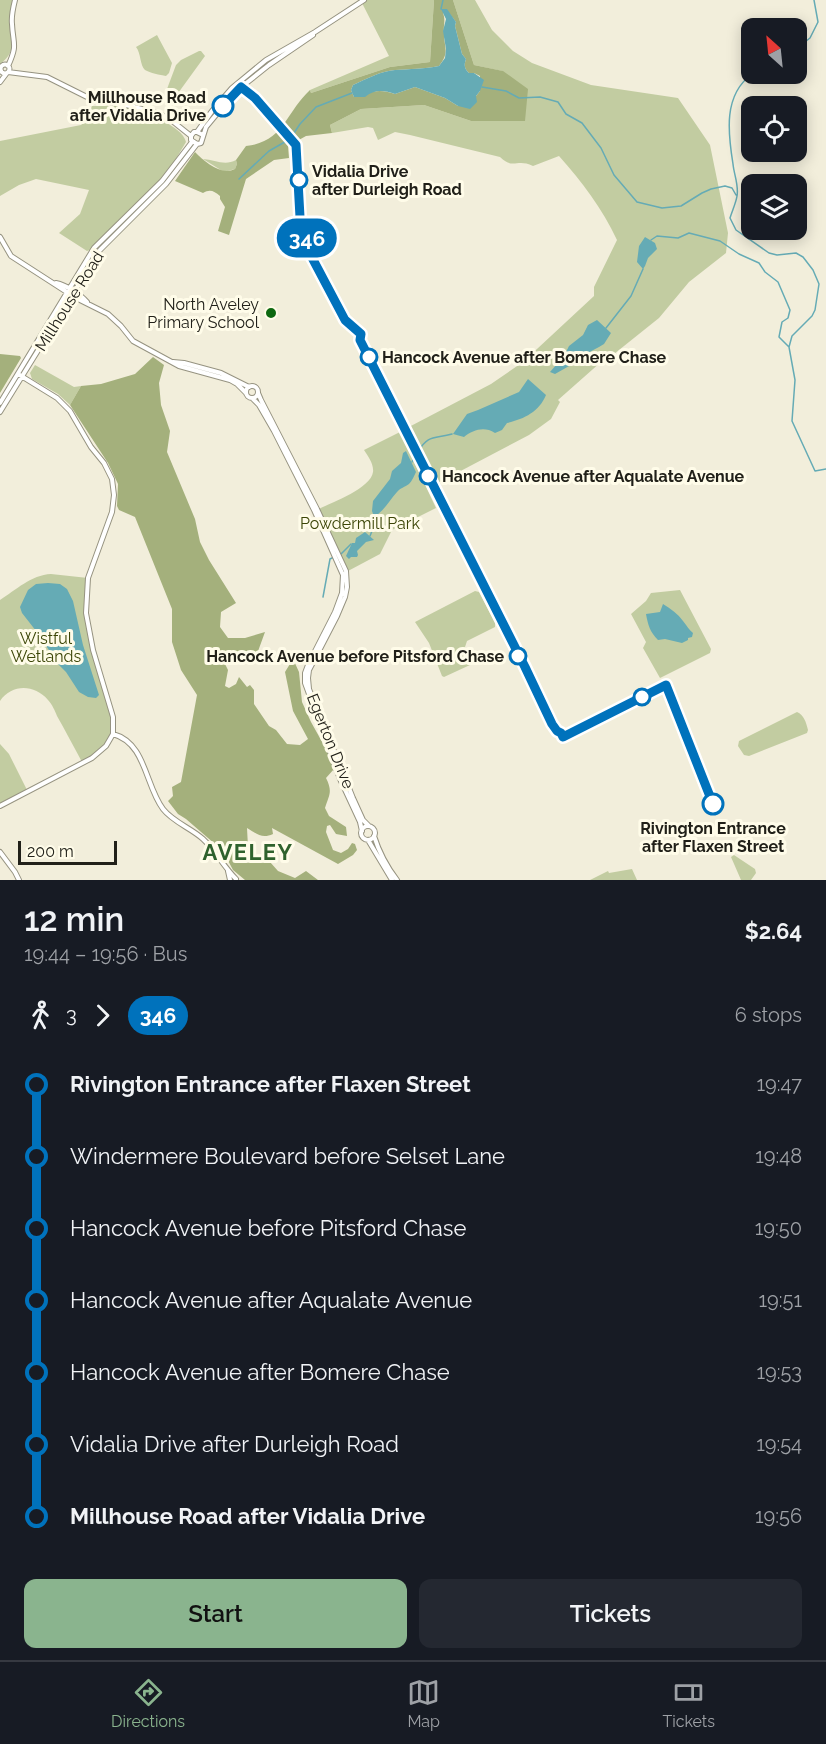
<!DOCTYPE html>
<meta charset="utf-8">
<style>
body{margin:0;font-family:Raleway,sans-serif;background:#242831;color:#f1f3f6;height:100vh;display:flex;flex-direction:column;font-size:22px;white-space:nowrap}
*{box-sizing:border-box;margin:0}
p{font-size:20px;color:#9ea1a6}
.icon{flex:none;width:33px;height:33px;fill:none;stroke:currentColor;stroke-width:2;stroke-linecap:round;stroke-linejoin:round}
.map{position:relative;height:880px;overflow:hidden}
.sheet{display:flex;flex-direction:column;background:#171b24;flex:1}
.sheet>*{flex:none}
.badge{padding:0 12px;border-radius:20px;font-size:21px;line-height:39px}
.needle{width:39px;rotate:333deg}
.tools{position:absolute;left:741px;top:18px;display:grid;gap:12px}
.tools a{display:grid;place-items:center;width:66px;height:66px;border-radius:12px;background:#171b24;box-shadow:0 3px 15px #0003;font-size:30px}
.scale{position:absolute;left:18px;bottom:15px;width:99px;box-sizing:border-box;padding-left:6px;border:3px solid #212019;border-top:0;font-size:16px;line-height:21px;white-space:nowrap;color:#212019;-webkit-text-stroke:4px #fffce9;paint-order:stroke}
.map>.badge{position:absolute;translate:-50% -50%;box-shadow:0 0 0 3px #fff}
.legs{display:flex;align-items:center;gap:9px;height:66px;padding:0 24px;font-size:20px}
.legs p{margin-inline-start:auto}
.summary{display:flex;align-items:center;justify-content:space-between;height:102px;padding:0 24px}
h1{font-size:33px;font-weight:600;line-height:45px}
.cta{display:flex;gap:12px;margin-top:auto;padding:12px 24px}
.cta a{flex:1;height:69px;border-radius:12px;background:#8ab48e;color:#111;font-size:24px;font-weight:600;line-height:69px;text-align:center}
.cta a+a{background:#242831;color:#f1f3f6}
ul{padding:0 24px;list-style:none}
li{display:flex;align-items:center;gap:21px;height:72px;font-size:22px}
li i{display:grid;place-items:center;width:9px;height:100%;margin:0 8px;background:currentColor}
li i::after{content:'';width:15px;height:15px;margin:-8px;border:4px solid;border-radius:50%;background:#171b24}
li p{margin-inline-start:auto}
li:first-child i{background:linear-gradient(#0000 50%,currentColor 0)}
li:last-child i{background:linear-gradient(currentColor 50%,#0000 0)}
.tabs{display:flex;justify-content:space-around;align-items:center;height:84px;border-top:2px solid #363941;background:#171b24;font-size:16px;color:#9ea1a6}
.tabs a{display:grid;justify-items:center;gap:3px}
.tabs .selected{color:#8ab48e}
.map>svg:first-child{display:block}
.green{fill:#c2cca1}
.forest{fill:#a4b07c;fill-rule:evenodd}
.water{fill:#65abb5}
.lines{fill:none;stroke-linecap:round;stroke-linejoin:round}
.stream{stroke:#65abb5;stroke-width:1.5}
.secondary-casing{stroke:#969381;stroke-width:6}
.secondary{stroke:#fff;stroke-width:4}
.line-1-casing{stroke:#fff;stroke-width:14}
.line-1{stroke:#0072bc;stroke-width:9}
.stop-1-dot{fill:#fff;stroke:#0072bc;stroke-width:3}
.poi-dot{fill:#0d6810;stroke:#fffce9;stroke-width:2}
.labels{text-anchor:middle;stroke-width:6;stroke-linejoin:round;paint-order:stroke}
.stop-label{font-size:16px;font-weight:bold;fill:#212019;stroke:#fffce9;text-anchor:start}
.street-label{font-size:16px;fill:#212019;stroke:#fffce9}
.poi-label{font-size:16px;fill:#212019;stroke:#fffce9;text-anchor:end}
.park-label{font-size:16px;fill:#3b4506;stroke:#fffce9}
.district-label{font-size:22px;font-weight:bold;letter-spacing:1.5px;fill:#2f622d;stroke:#fffce9}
</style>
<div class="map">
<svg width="826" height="880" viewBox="0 0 826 880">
<rect width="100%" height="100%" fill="#f2eedb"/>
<path class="green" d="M 0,0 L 12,0 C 12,7 10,13 11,20 C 12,38 17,52 0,64 Z
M 366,0 L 434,0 L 430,62 L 390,67 L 311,93 L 310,90 L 389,56 L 362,3 Z
M 453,0 L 475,0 L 492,30 L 513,51 L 532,63 L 591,85 L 678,98 L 710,145 L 728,233 L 726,253 L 689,282 L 659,318 L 614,354 L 610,354 L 558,400 L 560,402 L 551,419 L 529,435 L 434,485 L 407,428 L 491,384 L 523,362 L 594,296 L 594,287 L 617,240 C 602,208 582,182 559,156 L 533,166 C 517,158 513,170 500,157 L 410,135 L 395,132 L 378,140 L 373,128 L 368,127 L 332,133 L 330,125 L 361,109 L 424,105 L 471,121 L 502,71 L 474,65 Z
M 157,35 L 172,63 L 169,73 L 166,76 C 160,75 150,73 145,70 C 140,66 141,53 136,47 Z
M 199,51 L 201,51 L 205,56 L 176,96 L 169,93 L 167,89 L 176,65 L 181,60 Z
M 92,106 C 103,106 115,105 126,107 C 142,110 183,126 186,142 L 165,177 L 90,250 L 87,251 L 59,233 L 80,214 L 89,190 L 36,179 L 19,185 L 0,196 L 0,141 L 81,125 L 85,122 Z
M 203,159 C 215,160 225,166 236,160 L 237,164 L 235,169 L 224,172 Z
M 35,365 L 74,387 L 81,386 L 70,405 L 58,394 L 32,379 L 30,373 Z
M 400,432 L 436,508 L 392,530 L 380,554 L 348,571 L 319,509 C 333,502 371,488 373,472 C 374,464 368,456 364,450 Z
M 51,574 L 88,578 L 86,614 L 93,650 L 113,718 L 112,733 L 106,747 L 82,762 C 74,747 66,732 57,716 C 55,711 52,704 48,700 C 34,684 12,684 0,701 L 0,600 C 16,590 31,575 51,574 Z
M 680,590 L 711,649 L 710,653 L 660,678 L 643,648 L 646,642 L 631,614 L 646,601 L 651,593 Z
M 475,591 L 479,592 L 495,623 L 495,627 L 467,641 L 465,647 L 472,661 L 470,665 L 444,677 L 442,676 L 429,643 L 415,622 Z
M 797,712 C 804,715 806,722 808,730 L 807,733 L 749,756 L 744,755 L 738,746 L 739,741 Z
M 0,744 L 9,754 L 27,790 L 0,804 Z
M 734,855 L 755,869 L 756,873 L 751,880 L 741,880 L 731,857 Z
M 632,869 L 637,880 L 590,880 L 608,871 L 609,873 Z"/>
<path class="forest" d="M 434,0 L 453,0 L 474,65 L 503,71 L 528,89 L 525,121 L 471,121 L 424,105 L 361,109 L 330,125 L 332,133 L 306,136 L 288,146 L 289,158 L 274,160 L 246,179 L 229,235 L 218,231 L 225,207 L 220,199 L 220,196 C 214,191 210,189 203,193 L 175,181 L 195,152 C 205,162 221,176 235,169 L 237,164 L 236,160 L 246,146 C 284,142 286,112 310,90 L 311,93 L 390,67 L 430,62 ZM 443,13 L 449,13 L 456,22 L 455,26 L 462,54 L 466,59 C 464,65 464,68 469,73 L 474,73 L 480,76 L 480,91 L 476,96 L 458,106 L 445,98 L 415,87 L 395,94 C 379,88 369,92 354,97 L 351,90 L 353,85 C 366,79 381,71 395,70 C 409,69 425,69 439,66 C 450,52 444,48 444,33 C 443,25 446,21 443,13 Z
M 0,354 L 20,356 L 21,358 L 0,393 Z
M 153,357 L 164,365 L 159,383 L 161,405 L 170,431 L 167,452 L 195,519 L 200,542 L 209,560 L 236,603 L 221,612 L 220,627 L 228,638 L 245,638 L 265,632 L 257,654 L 229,657 L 224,662 L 228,670 L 225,686 L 229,688 L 236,684 L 239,677 L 247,687 L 250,685 L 254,690 L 254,704 L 269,726 L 276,730 L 287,744 L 300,745 L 308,739 L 293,711 L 285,672 L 293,659 L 299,672 L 302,702 L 311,722 L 331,758 L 334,769 L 326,778 C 333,792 329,795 325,808 L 329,816 L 346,827 L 347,836 L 336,834 L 330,825 L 327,826 L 326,832 L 333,850 L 341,853 L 348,849 L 352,843 L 355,844 L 357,850 L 353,855 L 338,864 L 272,828 L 273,834 C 262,839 257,834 247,828 L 248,847 L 260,858 L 270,862 L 278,871 L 295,878 L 306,871 L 318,880 L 245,880 L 233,870 L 223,851 L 186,819 L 178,814 L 168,801 L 173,796 L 172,787 L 181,782 L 197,695 L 181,670 L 172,642 L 172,609 L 135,517 L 119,510 L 117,506 L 118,484 L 108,463 L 70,405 L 81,386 L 101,384 L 135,374 Z"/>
<path class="water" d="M 441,9 L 447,9 L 456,22 L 455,26 L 462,54 L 466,59 C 464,65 464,68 469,73 L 474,73 L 484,80 L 480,91 L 476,96 L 477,102 L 470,109 L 458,106 L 445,98 L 415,87 L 395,94 C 384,90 374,89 365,97 L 354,97 L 351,90 L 353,85 C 366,79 381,71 395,70 C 409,69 425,69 439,66 L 445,58 L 446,49 L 443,31 L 446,19 Z
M 645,237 L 655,243 L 657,249 L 648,258 L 645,266 L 643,269 L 637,262 L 639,246 Z
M 597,320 L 611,333 L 604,344 L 599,347 L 580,357 L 578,361 L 555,374 L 550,372 L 564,356 L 569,346 L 583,335 L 588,325 Z
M 528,379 L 546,395 C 539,412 524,419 507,423 L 502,430 L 495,433 C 484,426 473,430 464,437 L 453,434 L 467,414 L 478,410 L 519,392 Z
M 406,451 L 416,472 C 414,476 412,481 409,484 C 405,487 400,488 397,492 C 389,501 384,511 374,517 L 372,511 L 373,501 L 390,479 L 392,471 L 401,463 L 403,453 Z
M 365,532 L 374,540 L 366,542 L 357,551 L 358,555 L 357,557 L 351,557 L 349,559 L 346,556 L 352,543 L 355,543 L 356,538 Z
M 48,583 L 60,584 L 67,589 L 73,601 L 83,645 L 99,695 L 96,698 L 88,697 L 79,692 L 66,672 L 57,663 L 40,636 L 22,613 L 20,607 L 28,590 L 36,584 Z
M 663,604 C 671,609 678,614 683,621 C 687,626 689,630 693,633 L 692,637 L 688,638 L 688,640 L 682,643 L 665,639 L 658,640 C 650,632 648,625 646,614 L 660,612 Z"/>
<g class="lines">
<path class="stream" d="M 441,9 L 443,0
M 796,49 L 810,38 L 818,22 L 814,0
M 752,74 C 723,95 728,133 733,164 C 734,175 739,185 737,196 C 736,203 732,211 730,218 L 736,230 L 769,253 L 777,255 L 796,253 L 803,257 L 813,270 L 819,284 L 815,310 L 812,316 L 792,336 L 789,347 L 795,380 L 792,421 L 815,471 L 826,469
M 482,87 L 506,91 L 519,98 L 540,97 L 558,102 L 566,114 L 582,123 L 601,148 L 614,175 L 637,202 L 662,208 L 681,206 L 702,193 L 711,189 L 725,186 L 732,188 L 736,195
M 239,179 L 269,151 L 290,139 L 300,124 L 316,107 L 352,93
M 651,240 L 657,236 L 678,238 L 689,233 L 720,241 L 739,254 L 759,263 L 765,272 L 778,282 L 790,310 L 788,318 L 782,322 L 779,337 L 789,347
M 606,328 L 631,296 L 643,269
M 418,452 C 428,434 435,439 452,434
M 412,462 L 413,460
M 370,536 L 372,531 L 369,523 L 374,517
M 341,554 L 351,544
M 323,597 L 330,559 L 334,557"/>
<defs>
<path id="secondary" d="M0.5 69a4.5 4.5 0 1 1 9 0a4.5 4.5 0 1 1-9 0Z
M 8,66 C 18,44 13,45 12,24 C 11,16 13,8 15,0
M 8,72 L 47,77 L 95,101 L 122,104 L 158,113 L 171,120 L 191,136
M 0,82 L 6,74
M 197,132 L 212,111 L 232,88 L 266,60 L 315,32 L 364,0
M 203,135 L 197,132 L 194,132 L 191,136 L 191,140 L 197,144 L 201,143 L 206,127 L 235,92 L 269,65 L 313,35
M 0,237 L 11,256 L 76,298 L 108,314 L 121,326 L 133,341 L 179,366 L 230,380 L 237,384 L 246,393
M 56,283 C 66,285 80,294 87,302
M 173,362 L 184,363 L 221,373 L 249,387
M246 392a6 6 0 1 1 12 0a6 6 0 1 1-12 0Z
M 258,393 L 261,400 L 317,509 L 346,571 L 347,587 L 345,597 L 337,616 L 309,670 L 308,678 L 309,689 L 353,798 L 363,820 L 369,826
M 253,399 L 259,405 L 274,431 L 314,510 L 343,575 L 342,593 L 335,612 L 308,665 L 305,673 L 305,683 L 340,779 L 360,822 L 362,831
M 0,403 L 94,248 L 162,181 L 192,142
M 0,412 L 100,250 L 166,184 L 197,144
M 113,734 C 146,743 145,785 163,809 C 173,822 191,828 203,839 C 216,851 223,866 236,879
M 0,806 L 92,758 L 106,746 L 113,734 L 113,717 L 93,650 L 86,613 L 88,578 L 112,512 L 114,495 L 112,479 L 104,463 L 91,447 L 70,411 L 57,398 L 18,374
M361 833a7 7 0 1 1 14 0a7 7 0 1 1-14 0Z
M 374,836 C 379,852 387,867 397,880
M 368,840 L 392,880
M 0,852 L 15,872 L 19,880
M 228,871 L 230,880"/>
</defs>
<use href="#secondary" class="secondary-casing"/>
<use href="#secondary" class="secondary"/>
</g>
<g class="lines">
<defs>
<path id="line-1" d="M 223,106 L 241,87 L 255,98 L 296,145 L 300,217 L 303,227 L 307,232 L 307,241 L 309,252 L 345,320 L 361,334 L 360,340 L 525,667 L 552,724 L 557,731 L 561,733 L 563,737 L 666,685 L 713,804"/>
</defs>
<use href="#line-1" class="line-1-casing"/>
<use href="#line-1" class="line-1"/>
</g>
<g class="stop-1-dot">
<circle cx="223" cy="106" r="10"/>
<circle cx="299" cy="180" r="8"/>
<circle cx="369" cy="357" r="8"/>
<circle cx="428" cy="476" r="8"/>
<circle cx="518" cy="656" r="8"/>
<circle cx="642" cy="697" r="8"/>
<circle cx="713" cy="804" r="10"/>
</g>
<circle class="poi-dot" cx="271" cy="313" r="6"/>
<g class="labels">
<g class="stop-label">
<text x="206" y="103" text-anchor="end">Millhouse Road<tspan x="206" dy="18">after Vidalia Drive</tspan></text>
<text x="312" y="177">Vidalia Drive<tspan x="312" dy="18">after Durleigh Road</tspan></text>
<text x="382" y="363">Hancock Avenue after Bomere Chase</text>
<text x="442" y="482">Hancock Avenue after Aqualate Avenue</text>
<text x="504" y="662" text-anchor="end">Hancock Avenue before Pitsford Chase</text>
<text x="713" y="834" text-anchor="middle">Rivington Entrance<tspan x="713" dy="18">after Flaxen Street</tspan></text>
</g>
<g class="street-label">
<text transform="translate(69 301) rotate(-58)" y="6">Millhouse Road</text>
<text transform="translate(331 741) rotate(68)" y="6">Egerton Drive</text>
</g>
<g class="poi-label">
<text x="259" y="310">North Aveley<tspan x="259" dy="18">Primary School</tspan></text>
</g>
<g class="park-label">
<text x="360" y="529">Powdermill Park</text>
<text x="46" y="644">Wistful<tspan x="46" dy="18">Wetlands</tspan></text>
</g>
<g class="district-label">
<text x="248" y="860">AVELEY</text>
</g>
</g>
</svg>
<div class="tools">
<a><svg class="needle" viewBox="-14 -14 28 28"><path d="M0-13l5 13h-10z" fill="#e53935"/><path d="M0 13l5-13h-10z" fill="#9ea1a6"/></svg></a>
<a><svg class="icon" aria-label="locate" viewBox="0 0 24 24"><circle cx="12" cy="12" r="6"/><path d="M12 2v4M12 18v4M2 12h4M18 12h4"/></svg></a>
<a><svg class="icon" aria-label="layers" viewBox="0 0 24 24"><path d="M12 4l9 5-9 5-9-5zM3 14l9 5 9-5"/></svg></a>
</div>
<div class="scale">200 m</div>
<b class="badge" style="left:307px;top:238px;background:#0072bc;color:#fff">346</b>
</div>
<section class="sheet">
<div class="summary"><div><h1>12 min</h1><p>19:44 – 19:56 · Bus</p></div><b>$2.64</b></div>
<div class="legs"><svg class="icon" aria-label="walk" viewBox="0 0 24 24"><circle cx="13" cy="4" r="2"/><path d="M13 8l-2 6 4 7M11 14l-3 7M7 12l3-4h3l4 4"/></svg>3<svg class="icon" aria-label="forward" viewBox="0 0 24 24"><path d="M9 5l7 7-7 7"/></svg><b class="badge" style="background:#0072bc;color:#fff">346</b><p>6 stops</p></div>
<ul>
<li><i style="color:#0072bc"></i><b>Rivington Entrance after Flaxen Street</b><p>19:47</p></li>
<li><i style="color:#0072bc"></i><span>Windermere Boulevard before Selset Lane</span><p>19:48</p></li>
<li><i style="color:#0072bc"></i><span>Hancock Avenue before Pitsford Chase</span><p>19:50</p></li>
<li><i style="color:#0072bc"></i><span>Hancock Avenue after Aqualate Avenue</span><p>19:51</p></li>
<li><i style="color:#0072bc"></i><span>Hancock Avenue after Bomere Chase</span><p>19:53</p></li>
<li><i style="color:#0072bc"></i><span>Vidalia Drive after Durleigh Road</span><p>19:54</p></li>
<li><i style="color:#0072bc"></i><b>Millhouse Road after Vidalia Drive</b><p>19:56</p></li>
</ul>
<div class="cta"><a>Start</a><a>Tickets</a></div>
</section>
<nav class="tabs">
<a class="selected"><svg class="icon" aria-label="directions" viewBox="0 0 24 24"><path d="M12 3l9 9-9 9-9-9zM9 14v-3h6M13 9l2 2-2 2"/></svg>Directions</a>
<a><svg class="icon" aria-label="map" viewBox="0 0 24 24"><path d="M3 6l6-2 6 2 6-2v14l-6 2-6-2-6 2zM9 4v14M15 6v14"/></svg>Map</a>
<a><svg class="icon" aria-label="tickets" viewBox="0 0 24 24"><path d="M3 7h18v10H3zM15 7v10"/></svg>Tickets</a>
</nav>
